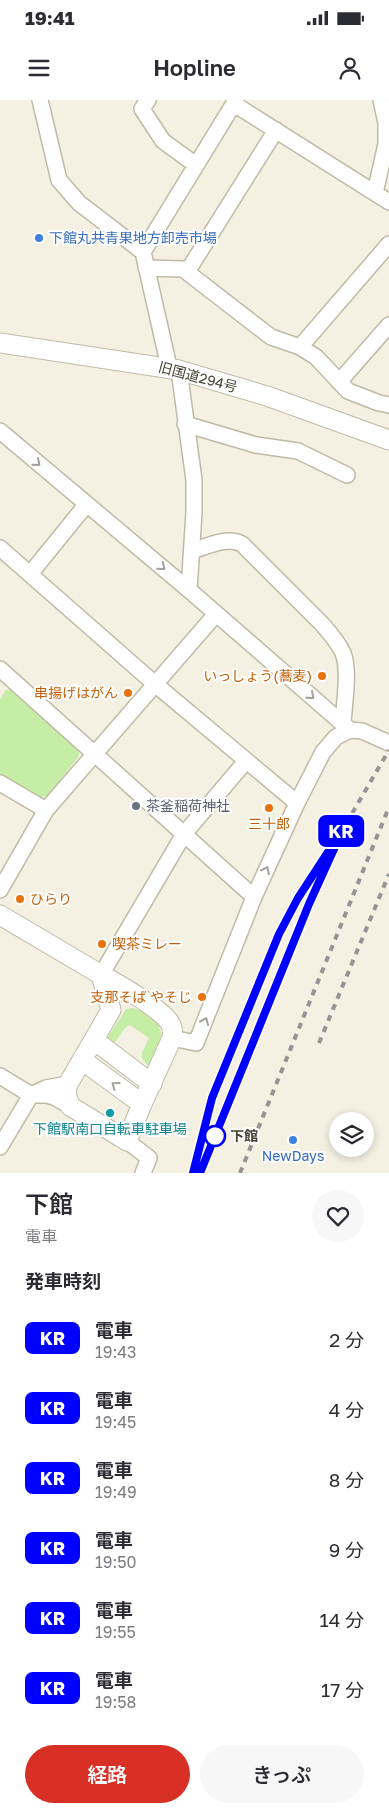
<!DOCTYPE html>
<html lang="ja">
<meta charset="utf-8">
<style>
body{margin:0;font-family:"Golos Text","Noto Sans JP",sans-serif;background:#f7f7f7;color:#2b2b33;height:100vh;display:flex;flex-direction:column;font-size:19px;white-space:nowrap}
*{box-sizing:border-box;margin:0}
p{font-size:16px;color:#7c7c81}
.icon{flex:none;width:28px;height:28px;fill:none;stroke:currentColor;stroke-width:2;stroke-linecap:round;stroke-linejoin:round}
.map{position:relative;height:1073px;overflow:hidden}
.side{display:flex;flex-direction:column;background:#fff;flex:1}
.side>*{flex:none}
.badge{padding:0 10px;border-radius:8px;font-size:18px;line-height:32px}
.fabs{position:absolute;left:329px;top:1012px;display:grid;gap:10px}
.fabs a{display:grid;place-items:center;width:45px;height:45px;border-radius:50%;background:#fff;box-shadow:0 2px 8px #0003;font-size:25px}
.map>.badge{position:absolute;translate:-50% -50%;box-shadow:0 0 0 2px #fff}
h2{padding:0 25px;font-size:19px;line-height:45px}
.round{display:grid;place-items:center;flex:none;width:52px;height:52px;border-radius:26px;background:#f7f7f7}
.headline{display:flex;align-items:center;justify-content:space-between;height:85px;padding:0 25px}
h1{font-size:24px;font-weight:600;line-height:38px}
.cta{display:flex;gap:10px;margin-top:auto;padding:10px 25px}
.cta a{flex:1;height:58px;border-radius:30px;background:#d93025;color:#fff;font-size:20px;font-weight:600;line-height:58px;text-align:center}
.cta a+a{background:#f7f7f7;color:#2b2b33}
ul{padding:0;list-style:none}
li{display:flex;align-items:center;gap:15px;height:70px;padding:0 25px}
li div{flex:1}
li b{display:block;font-size:19px}
li em{font-style:normal}
li .badge{min-width:55px;font-weight:700;text-align:center}
.status{display:flex;justify-content:space-between;align-items:center;height:35px;padding:0 25px;background:#fff;direction:ltr}
.status svg{height:14px;fill:currentColor}
header{display:flex;justify-content:space-between;align-items:center;height:65px;padding:0 25px;background:#fff;font-size:22px;font-weight:600}
.map>svg:first-child{display:block}
.green{fill:#c6eda6}
.lines{fill:none;stroke-linecap:round;stroke-linejoin:round}
.minor-casing{stroke:#c0baa5;stroke-width:18}
.tertiary-casing{stroke:#c0baa5;stroke-width:21}
.minor{stroke:#fff;stroke-width:15}
.tertiary{stroke:#fff;stroke-width:19}
.rail{stroke:#949494;stroke-width:4;stroke-dasharray:6 6;stroke-linecap:butt}
.oneway{stroke:#a2a099}
.line-casing{stroke:#fff;stroke-width:11}
.line{stroke:#00f;stroke-width:8}
.shop-dot{fill:#3f7fe0;stroke:#fff;stroke-width:2}
.food-dot{fill:#e8710a;stroke:#fff;stroke-width:2}
.worship-dot{fill:#6b7280;stroke:#fff;stroke-width:2}
.culture-dot{fill:#0f9aa8;stroke:#fff;stroke-width:2}
.stop-dot{fill:#fff;stroke:#00f;stroke-width:2.5}
.labels{text-anchor:middle;stroke-width:4;stroke-linejoin:round;paint-order:stroke}
.shop-label{font-size:14px;fill:#366cbe;stroke:#fff;text-anchor:start}
.street-label{font-size:14px;fill:#464133;stroke:#fff}
.food-label{font-size:14px;fill:#c56008;stroke:#fff;text-anchor:end}
.worship-label{font-size:14px;fill:#5b616d;stroke:#fff;text-anchor:start}
.culture-label{font-size:14px;fill:#0d838f;stroke:#fff}
.stop-label{font-size:14px;font-weight:bold;fill:#464133;stroke:#fff;text-anchor:start}
</style>
<div class="status"><b>19:41</b><svg viewBox="0 0 49 12"><path d="M0 12V9h3v3zM5 12V6h3v6zM10 12V3h3v9zM15 12V0h3v12zM26 1h20v11H26zM47 4h2v5h-2z"/></svg></div>
<header><svg class="icon" aria-label="menu" viewBox="0 0 24 24"><path d="M4 6h16M4 12h16M4 18h16"/></svg>Hopline<svg class="icon" aria-label="person" viewBox="0 0 24 24"><circle cx="12" cy="8" r="4"/><path d="M4 21q1-7 8-7t8 7"/></svg></header>
<div class="map">
<svg width="389" height="1073" viewBox="0 0 389 1073">
<rect width="100%" height="100%" fill="#f4f1e3"/>
<path class="green" d="M 12,589 L 78,647 L 79,656 L 47,696 L 35,698 L 0,677 L 0,599 L 6,590 Z
M 132,908 C 144,910 162,922 161,936 C 160,945 154,955 152,963 L 149,967 L 142,959 L 142,953 L 149,938 L 130,925 L 125,928 L 115,942 L 106,940 L 126,909 Z"/>
<g class="lines">
<defs>
<path id="minor" d="M 40,0 L 59,80 L 79,103 L 143,152 L 169,267
M 148,0 L 142,9 L 163,41 L 196,65
M 234,4 L 389,102
M 375,93 L 386,44 L 386,23 L 381,0
M 143,152 L 236,0
M 146,168 L 183,169 L 271,237 L 300,247 L 316,257 L 348,291 L 379,303 L 389,305
M 187,172 L 276,30
M 300,247 L 389,144
M 179,270 L 194,380 L 194,412 L 189,490
M 339,282 L 389,225
M 185,324 L 256,345 L 298,351 L 347,375
M 0,331 L 189,490 L 350,630 L 362,631 L 389,643
M 0,448 L 155,584 L 297,703
M 192,451 C 208,446 227,436 242,444 L 322,524 C 330,533 338,542 343,553 C 350,571 344,604 343,624
M 30,474 L 86,405
M 0,569 L 254,797
M 0,683 L 46,710
M 0,790 L 46,710 L 216,514
M 101,875 L 184,734 L 246,661
M 172,938 L 196,943 L 254,797 L 297,703 L 323,652 L 336,637 L 350,630
M 0,976 L 31,995 L 47,995 L 54,997 L 70,1006
M 127,1041 L 149,1058 L 143,1073
M 0,1047 L 31,995 L 46,988 L 68,984"/>
<path id="tertiary" d="M 0,243 L 179,270 L 267,296 L 389,340
M 0,815 L 93,870 C 112,881 159,906 170,923 C 173,928 173,932 172,938 L 142,1004 L 82,960 L 111,910 L 101,875
M 94,940 L 152,984
M 82,960 L 68,984 L 66,993 L 70,1006 L 127,1041 L 142,1004"/>
</defs>
<use href="#minor" class="minor-casing"/>
<use href="#tertiary" class="tertiary-casing"/>
<use href="#minor" class="minor"/>
<use href="#tertiary" class="tertiary"/>
<path class="rail" d="M 319,943 L 389,774
M 193,1073 L 212,998 L 279,834 L 298,798 L 343,729 L 389,650
M 200,1073 L 309,804 L 330,756
M 240,1073 L 389,707"/>
</g>
<defs><path id="oneway-chevron" d="M-2-3.5L2.5 0L-2 3.5" fill="none" stroke-width="1.6" stroke-linecap="round" stroke-linejoin="round" transform="scale(1.25)"/></defs>
<g class="oneway">
<use href="#oneway-chevron" transform="translate(37 363) rotate(41)"/>
<use href="#oneway-chevron" transform="translate(162 467) rotate(39)"/>
<use href="#oneway-chevron" transform="translate(311 596) rotate(41)"/>
<use href="#oneway-chevron" transform="translate(266 770) rotate(-65)"/>
<use href="#oneway-chevron" transform="translate(205 921) rotate(-68)"/>
<use href="#oneway-chevron" transform="translate(115 985) rotate(-144)"/>
</g>
<g class="lines">
<defs>
<path id="line" d="M 193,1073 L 212,998 L 279,834 L 298,798 L 343,729 L 309,804 L 200,1073"/>
</defs>
<use href="#line" class="line-casing"/>
<use href="#line" class="line"/>
</g>
<g class="shop-dot">
<circle cx="39" cy="138" r="5"/>
<circle cx="293" cy="1040" r="5"/>
</g>
<g class="food-dot">
<circle cx="322" cy="576" r="5"/>
<circle cx="128" cy="593" r="5"/>
<circle cx="269" cy="708" r="5"/>
<circle cx="20" cy="799" r="5"/>
<circle cx="102" cy="844" r="5"/>
<circle cx="202" cy="897" r="5"/>
</g>
<circle class="worship-dot" cx="136" cy="706" r="5"/>
<circle class="culture-dot" cx="110" cy="1013" r="5"/>
<circle class="stop-dot" cx="215" cy="1036" r="10"/>
<g class="labels">
<g class="shop-label">
<text x="49" y="143">下館丸共青果地方卸売市場</text>
<text x="293" y="1061" text-anchor="middle">NewDays</text>
</g>
<g class="street-label">
<text transform="translate(198 277) rotate(15)" y="5">旧国道294号</text>
</g>
<g class="food-label">
<text x="312" y="581">いっしょう(蕎麦)</text>
<text x="118" y="598">串揚げはがん</text>
<text x="269" y="729" text-anchor="middle">三十郎</text>
<text x="30" y="804" text-anchor="start">ひらり</text>
<text x="112" y="849" text-anchor="start">喫茶ミレー</text>
<text x="192" y="902">支那そば やそじ</text>
</g>
<g class="worship-label">
<text x="146" y="711">茶釜稲荷神社</text>
</g>
<g class="culture-label">
<text x="110" y="1034">下館駅南口自転車駐車場</text>
</g>
<g class="stop-label">
<text x="230" y="1041">下館</text>
</g>
</g>
</svg>
<div class="fabs">
<a><svg class="icon" aria-label="layers" viewBox="0 0 24 24"><path d="M12 4l9 5-9 5-9-5zM3 14l9 5 9-5"/></svg></a>
</div>
<b class="badge" style="left:341px;top:731px;background:#00f;color:#fff">KR</b>
</div>
<section class="side">
<div class="headline"><div><h1>下館</h1><p>電車</p></div><a class="round"><svg class="icon" aria-label="heart" viewBox="0 0 24 24"><path d="M12 20l-8-8c-3-5 5-10 8-4 3-6 11-1 8 4z"/></svg></a></div>
<h2>発車時刻</h2>
<ul>
<li><span class="badge" style="background:#00f;color:#fff">KR</span><div><b>電車</b><p>19:43</p></div><em>2 分</em></li>
<li><span class="badge" style="background:#00f;color:#fff">KR</span><div><b>電車</b><p>19:45</p></div><em>4 分</em></li>
<li><span class="badge" style="background:#00f;color:#fff">KR</span><div><b>電車</b><p>19:49</p></div><em>8 分</em></li>
<li><span class="badge" style="background:#00f;color:#fff">KR</span><div><b>電車</b><p>19:50</p></div><em>9 分</em></li>
<li><span class="badge" style="background:#00f;color:#fff">KR</span><div><b>電車</b><p>19:55</p></div><em>14 分</em></li>
<li><span class="badge" style="background:#00f;color:#fff">KR</span><div><b>電車</b><p>19:58</p></div><em>17 分</em></li>
</ul>
<div class="cta"><a>経路</a><a>きっぷ</a></div>
</section>
